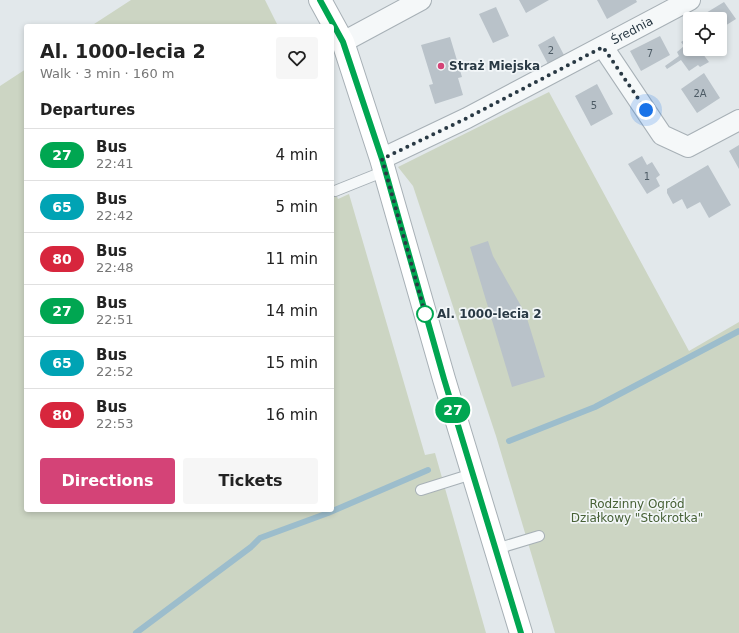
<!DOCTYPE html>
<meta charset="utf-8">
<style>
body{margin:0;font-family:"DejaVu Sans",sans-serif;background:#f6f6f6;color:#222;height:100vh;display:flex;flex-direction:column;font-size:15px;white-space:nowrap}
*{box-sizing:border-box;margin:0}
p{font-size:13px;color:#767676}
.icon{flex:none;width:22px;height:22px;fill:none;stroke:currentColor;stroke-width:2;stroke-linecap:round;stroke-linejoin:round}
.map{position:relative;flex:1;overflow:hidden}
.sheet{position:absolute;left:24px;top:24px;width:310px;height:488px;display:flex;flex-direction:column;background:#fff;border-radius:4px;box-shadow:0 2px 6px #0003}
.sheet>*{flex:none}
.badge{padding:0 8px;border-radius:13px;font-size:14px;line-height:26px}
.controls{position:absolute;left:683px;top:12px;display:grid;gap:8px}
.controls a{display:grid;place-items:center;width:44px;height:44px;border-radius:4px;background:#fff;box-shadow:0 2px 6px #0003;font-size:20px}
.you{position:absolute;width:20px;height:20px;margin:-10px;border:3px solid #fff;border-radius:50%;background:#1a73e8;box-shadow:0 0 0 6px #1a73e833}
.map>.badge{position:absolute;translate:-50% -50%;box-shadow:0 0 0 2px #fff}
h2{padding:0 16px;font-size:15px;line-height:36px}
.round{display:grid;place-items:center;flex:none;width:42px;height:42px;border-radius:4px;background:#f6f6f6}
.headline{display:flex;align-items:center;justify-content:space-between;height:68px;padding:0 16px}
h1{font-size:19px;font-weight:700;line-height:30px}
.action{display:flex;gap:8px;margin-top:auto;padding:8px 16px}
.action a{flex:1;height:46px;border-radius:4px;background:#d44377;color:#fff;font-size:16px;font-weight:700;line-height:46px;text-align:center}
.action a+a{background:#f6f6f6;color:#222}
ul{padding:0;list-style:none}
li{display:flex;align-items:center;gap:12px;height:52px;padding:0 16px;border-top:1px solid #e0e0e0}
li div{flex:1}
li b{display:block;font-size:15px}
li em{font-style:normal}
li .badge{min-width:44px;font-weight:700;text-align:center}
.map>svg:first-child{display:block}
.green{fill:#ccd5c3}
.lines{fill:none;stroke-linecap:round;stroke-linejoin:round}
.stream{stroke:#9cbdcc;stroke-width:6}
.building{fill:#b9c2c9}
.lane-casing{stroke:#a7b0b6;stroke-width:12}
.street-casing{stroke:#a7b0b6;stroke-width:22}
.secondary-casing{stroke:#a7b0b6;stroke-width:24}
.lane{stroke:#f5f8f9;stroke-width:10}
.street{stroke:#f5f8f9;stroke-width:20}
.secondary{stroke:#fff;stroke-width:22}
.line-casing{stroke:#fff;stroke-width:9}
.line{stroke:#00a651;stroke-width:6}
.walk{stroke:#293944;stroke-width:4;stroke-dasharray:0 7.2}
.poi-dot{fill:#d44377;stroke:#f2f6f8;stroke-width:1.5}
.stop-dot{fill:#fff;stroke:#00a651;stroke-width:2}
.labels{text-anchor:middle;stroke-width:3.5;stroke-linejoin:round;paint-order:stroke}
.number-label{font-size:10px;fill:#4d5b65}
.street-label{font-size:12px;fill:#293944;stroke:#f2f6f8}
.poi-label{font-size:12px;font-weight:bold;fill:#293944;stroke:#f2f6f8;text-anchor:start}
.stop-label{font-size:12px;font-weight:bold;fill:#293944;stroke:#f2f6f8;text-anchor:start}
.park-label{font-size:12px;fill:#476136;stroke:#f2f6f8}
</style>
<div class="map">
<svg width="739" height="633" viewBox="0 0 739 633">
<rect width="100%" height="100%" fill="#e2e8eb"/>
<path class="green" d="M 131,0 L 265,0 L 278,26 L 91,26 Z
M 26,69 L 26,510 L 332,510 L 332,184 L 338,199 L 349,194 L 425,455 L 435,453 L 486,633 L 0,633 L 0,86 Z
M 549,92 L 689,351 L 739,322 L 739,633 L 555,633 L 496,436 L 413,186 L 398,167 Z"/>
<g class="lines">
<path class="stream" d="M 509,441 L 595,407 L 739,331
M 136,633 L 251,547 L 260,538 L 328,513 L 428,470"/>
</g>
<path class="building" d="M 519,0 L 549,0 L 526,13 Z
M 597,0 L 636,0 L 637,2 L 607,19 Z
M 724,2 L 736,19 L 720,29 L 720,19 L 696,19 Z
M 496,7 L 509,36 L 493,43 L 479,14 Z
M 554,36 L 564,55 L 548,64 L 538,45 Z
M 660,36 L 670,55 L 641,71 L 630,51 Z
M 690,36 L 690,49 L 699,49 L 709,62 L 700,67 L 698,65 L 689,71 L 681,60 L 667,69 L 665,66 L 679,56 L 677,52 L 684,46 L 681,42 Z
M 450,37 L 462,77 L 458,78 L 463,95 L 435,104 L 429,85 L 433,84 L 421,45 Z
M 704,73 L 720,98 L 697,113 L 681,89 Z
M 597,84 L 613,114 L 591,126 L 575,96 Z
M 739,145 L 739,169 L 729,151 Z
M 642,156 L 647,165 L 652,162 L 660,175 L 656,178 L 660,186 L 647,194 L 628,164 Z
M 708,165 L 731,205 L 709,218 L 700,202 L 687,209 L 682,199 L 673,204 L 667,193 L 667,189 Z
M 488,241 L 493,256 L 526,315 L 545,377 L 512,387 L 470,247 Z"/>
<g class="lines">
<defs>
<path id="lane" d="M 335,191 L 385,171
M 421,490 L 472,474
M 496,549 L 539,536"/>
<g id="street">
<path d="M 343,42 L 421,0"/>
<path d="M 603,47 L 662,135 L 688,147 L 739,120"/>
<path id="s1" d="M 381,159 L 467,118 L 690,0"/>
</g>
<path id="secondary" d="M 320,0 L 343,42 L 381,159 L 444,379 L 521,633"/>
</defs>
<use href="#lane" class="lane-casing"/>
<use href="#street" class="street-casing"/>
<use href="#secondary" class="secondary-casing"/>
<use href="#lane" class="lane"/>
<use href="#street" class="street"/>
<use href="#secondary" class="secondary"/>
</g>
<g class="lines">
<defs>
<path id="line" d="M 320,0 L 343,42 L 382,159 L 444,379 L 521,633"/>
</defs>
<use href="#line" class="line-casing"/>
<use href="#line" class="line"/>
<path class="walk" d="M 425,314 L 427,320 L 382,159 L 467,118 L 603,47 L 646,110"/>
</g>
<circle class="poi-dot" cx="441" cy="66" r="4"/>
<circle class="stop-dot" cx="425" cy="314" r="8"/>
<g class="labels">
<g class="number-label">
<text x="551" y="54">2</text>
<text x="650" y="57">7</text>
<text x="700" y="97">2A</text>
<text x="594" y="109">5</text>
<text x="647" y="180">1</text>
</g>
<g class="street-label">
<text dy="4" stroke="none"><textPath href="#s1" startOffset="282">Średnia</textPath></text>
</g>
<g class="poi-label">
<text x="449" y="70">Straż Miejska</text>
</g>
<g class="stop-label">
<text x="437" y="318">Al. 1000-lecia 2</text>
</g>
<g class="park-label">
<text x="637" y="508">Rodzinny Ogród<tspan x="637" dy="14">Działkowy "Stokrotka"</tspan></text>
</g>
</g>
</svg>
<div class="controls">
<a><svg class="icon" aria-label="locate" viewBox="0 0 24 24"><circle cx="12" cy="12" r="6"/><path d="M12 2v4M12 18v4M2 12h4M18 12h4"/></svg></a>
</div>
<div class="you" style="left:646px;top:110px"></div>
<b class="badge" style="left:453px;top:410px;background:#00a651;color:#fff">27</b>
<section class="sheet">
<div class="headline"><div><h1>Al. 1000-lecia 2</h1><p>Walk · 3 min · 160 m</p></div><a class="round"><svg class="icon" aria-label="heart" viewBox="0 0 24 24"><path d="M12 20l-8-8c-3-5 5-10 8-4 3-6 11-1 8 4z"/></svg></a></div>
<h2>Departures</h2>
<ul>
<li><span class="badge" style="background:#00a651;color:#fff">27</span><div><b>Bus</b><p>22:41</p></div><em>4 min</em></li>
<li><span class="badge" style="background:#00a3b4;color:#fff">65</span><div><b>Bus</b><p>22:42</p></div><em>5 min</em></li>
<li><span class="badge" style="background:#d7263d;color:#fff">80</span><div><b>Bus</b><p>22:48</p></div><em>11 min</em></li>
<li><span class="badge" style="background:#00a651;color:#fff">27</span><div><b>Bus</b><p>22:51</p></div><em>14 min</em></li>
<li><span class="badge" style="background:#00a3b4;color:#fff">65</span><div><b>Bus</b><p>22:52</p></div><em>15 min</em></li>
<li><span class="badge" style="background:#d7263d;color:#fff">80</span><div><b>Bus</b><p>22:53</p></div><em>16 min</em></li>
</ul>
<div class="action"><a>Directions</a><a>Tickets</a></div>
</section>
</div>
